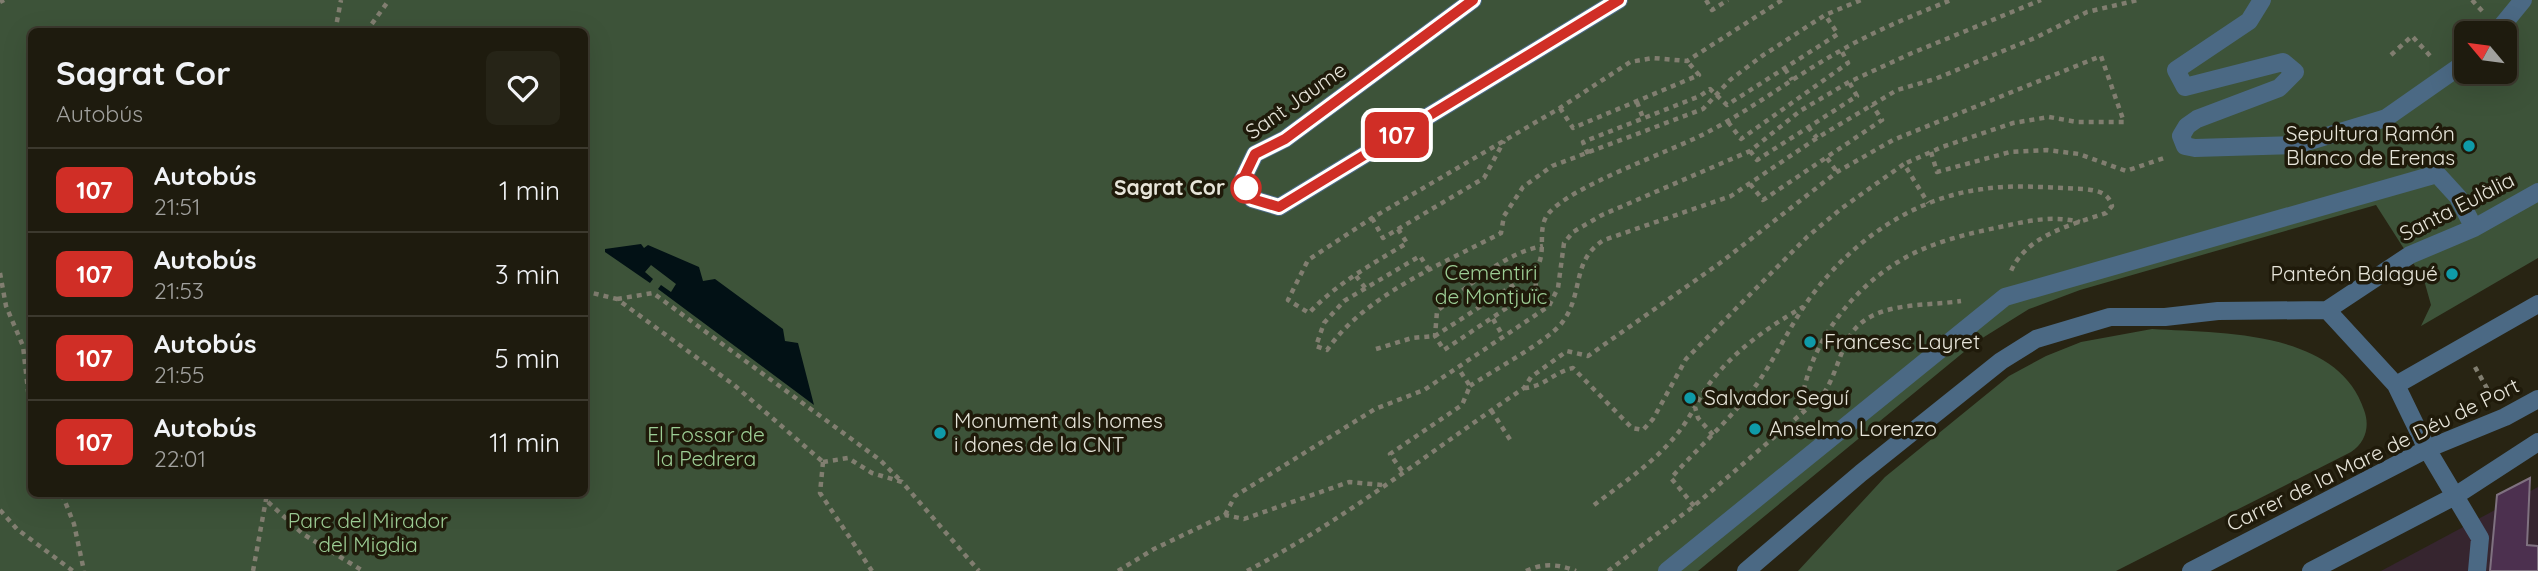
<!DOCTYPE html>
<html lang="es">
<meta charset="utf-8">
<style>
body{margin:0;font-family:Quicksand,sans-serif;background:#262417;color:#f1f3f6;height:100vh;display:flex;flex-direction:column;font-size:26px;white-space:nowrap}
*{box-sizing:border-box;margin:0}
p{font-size:23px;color:#a1a19e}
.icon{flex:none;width:38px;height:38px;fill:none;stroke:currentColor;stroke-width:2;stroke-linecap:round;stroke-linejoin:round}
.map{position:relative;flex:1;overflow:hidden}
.side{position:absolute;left:28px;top:28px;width:560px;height:469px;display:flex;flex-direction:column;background:#1e1b0e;border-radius:10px;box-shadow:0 7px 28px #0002,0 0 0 2px #3c392e}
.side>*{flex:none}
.badge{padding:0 14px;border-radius:10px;font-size:24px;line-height:46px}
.needle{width:46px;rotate:299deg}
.fabs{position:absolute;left:2454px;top:21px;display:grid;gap:14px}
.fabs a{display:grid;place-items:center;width:63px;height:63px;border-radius:10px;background:#1e1b0e;box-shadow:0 7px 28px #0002,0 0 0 2px #3c392e;font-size:35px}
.map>.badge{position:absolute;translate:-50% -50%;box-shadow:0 0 0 4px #fff}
.round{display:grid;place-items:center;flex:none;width:74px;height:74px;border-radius:10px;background:#262417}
.summary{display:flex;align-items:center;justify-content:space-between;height:119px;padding:0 28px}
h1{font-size:33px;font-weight:800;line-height:52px}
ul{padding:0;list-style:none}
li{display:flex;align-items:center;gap:21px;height:84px;padding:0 28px;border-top:2px solid #3c392e}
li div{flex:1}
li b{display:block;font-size:26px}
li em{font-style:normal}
li .badge{min-width:77px;font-weight:700;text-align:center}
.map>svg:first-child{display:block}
.industrial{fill:#36252f}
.green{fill:#3d5339;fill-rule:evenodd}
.water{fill:#021115}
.building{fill:#4c304f;stroke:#7f7180;stroke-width:2}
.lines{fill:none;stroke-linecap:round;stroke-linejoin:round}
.path{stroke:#817e70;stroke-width:4.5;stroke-dasharray:5 5;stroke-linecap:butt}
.minor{stroke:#4b6984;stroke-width:18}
.line-casing{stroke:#fff;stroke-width:16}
.line{stroke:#d02e26;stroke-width:10}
.culture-dot{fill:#0f9aa8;stroke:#1f1a0a;stroke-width:2.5}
.stop-dot{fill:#fff;stroke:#d02e26;stroke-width:3.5}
.labels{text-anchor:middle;stroke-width:7;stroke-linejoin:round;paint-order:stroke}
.street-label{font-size:21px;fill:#e7e5da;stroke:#1f1a0a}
.poi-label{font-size:21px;fill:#e7e5da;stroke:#1f1a0a;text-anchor:start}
.stop-label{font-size:21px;font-weight:bold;fill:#e7e5da;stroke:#1f1a0a;text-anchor:end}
.park-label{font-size:21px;fill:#9dce95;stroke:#1f1a0a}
</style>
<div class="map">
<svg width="2538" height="571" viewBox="0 0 2538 571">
<rect width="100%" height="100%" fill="#282413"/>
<path class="industrial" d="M 2538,487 L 2538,571 L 2381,571 Z"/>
<path class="green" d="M 0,0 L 2538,0 L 2538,258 L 2421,326 L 2431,305 L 2424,280 L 2376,205 L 2080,290 L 2029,309 L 1976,342 L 1698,571 L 0,571 ZM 32,32 L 584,32 L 584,494 L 32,494 ZM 2466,33 L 2504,33 L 2504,72 L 2466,72 Z
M 2152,329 C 2221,333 2338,330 2364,410 C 2370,426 2366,442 2351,452 L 2116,571 L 1798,571 L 1885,477 L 2009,376 L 2046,356 L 2081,342 Z"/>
<path class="water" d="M 641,244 L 644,248 L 648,245 L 699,267 L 703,281 L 715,279 L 783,329 L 785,341 L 798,343 L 814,405 L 658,289 L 661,285 L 671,292 L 676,284 L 651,265 L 645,272 L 653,279 L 650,283 L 605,252 L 605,249 Z"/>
<path class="building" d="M 2530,478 L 2527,545 L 2538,546 L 2538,571 L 2490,571 L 2497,495 Z"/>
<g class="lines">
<path class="path" d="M 1706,0 L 1712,10 L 1728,0
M 2472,0 L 2483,12
M 0,2 L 4,0
M 335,32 L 341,0
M 366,32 L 389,0
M 2391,55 L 2412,36 L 2433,59
M 1785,69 L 1792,80
M 1637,102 L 1643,118
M 1560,108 L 1573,128 L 1580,125 L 1699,75 L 1687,61
M 1728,122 L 1741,139 L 1848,63 L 1841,50
M 1808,127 L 1817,138
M 1750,151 L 1757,160 L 1857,96 L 1849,82
M 1931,152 L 1937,172 L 2010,152 L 2047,150 L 2079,154 L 2126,171 L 2167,157
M 1588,154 L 1583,142 L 1700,96 L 1710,89 L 1727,105 L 1838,34 L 1825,15
M 1827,158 L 1837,172
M 1750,184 L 1763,200 L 1769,196 L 1882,120 L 1872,105
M 1372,218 L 1383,238 L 1484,178 L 1504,141
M 1398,229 L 1407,243 C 1372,264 1336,284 1309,313 L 1288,300 L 1308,260 L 1372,218 L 1560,108 L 1630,62 L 1653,58 L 1687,61 L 1782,0
M 1429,270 L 1420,256 L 1344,301 L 1324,323 L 1316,346 L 1327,350 C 1365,295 1444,263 1501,233 L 1504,216 L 1523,187 L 1552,166 L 1703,109 L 1730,80 L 1762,56 L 1825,15 L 1861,0
M 0,273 L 6,306 L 23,346 L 32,426
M 1532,274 L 1536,283 L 1535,289 L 1444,350 L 1435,336 L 1437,311 C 1468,287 1503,253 1543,246
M 1356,276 L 1366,289
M 584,291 L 617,299 L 734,385 L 823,462
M 617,299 L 653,293 L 880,460 L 902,482
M 1493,319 L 1503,336
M 1376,349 L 1412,338 L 1435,336 L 1532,273 C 1550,257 1535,231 1548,214 C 1569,187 1669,152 1704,134 C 1751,110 1793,77 1840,51 C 1874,31 1914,15 1951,0
M 2475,367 L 2493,399
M 1470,386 C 1492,371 1546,342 1561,324 C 1585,294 1570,261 1604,240 L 1731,196 L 1817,138 L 1897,90 L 1935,79 L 2037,37 L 2087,12 L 2138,0
M 1524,388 C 1544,387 1554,372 1573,368 L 1632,428 L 1643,430 L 1653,419 L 1686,359 L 1807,237 L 1842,208 L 1904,164 L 1928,203
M 1491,410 L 1511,441
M 1801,410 C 1805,351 1848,292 1898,262 C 1928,243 1966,234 2000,227 C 2027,221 2053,215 2080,222
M 1713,435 L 1698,418 L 1695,407 C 1717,363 1761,331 1803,307
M 823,462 L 848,458 L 872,473 L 902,482 L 979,571
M 823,462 L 820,493 L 872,571
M 1402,471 L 1390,454 L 1462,405 L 1470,386 L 1458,368
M 62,494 L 74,524 L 84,571
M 268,502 L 303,534 L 363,571
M 1594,505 C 1632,476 1672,451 1694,408
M 1694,506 L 1671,478 C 1697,449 1727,422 1751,392 C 1772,365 1786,333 1805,305 C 1845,246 1910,198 1983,189 C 2016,184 2051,188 2085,189 C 2098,191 2108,192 2112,206 L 2106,213 C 2071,225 2027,235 2011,271
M 0,510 L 17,529 L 73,571
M 1225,515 L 1235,496 L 1375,409 L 1424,390 L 1549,306 L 1558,288 L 1564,243 L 1573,232 L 1602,215 L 1750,151 L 1800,111 L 1849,82 L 1912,53 L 2041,0
M 253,571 L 267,494
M 1118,571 L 1154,549 L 1225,515 L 1244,519 L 1349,482 L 1382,485
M 1247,571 C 1345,520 1432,450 1524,388 L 1531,377 L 1567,351 L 1588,356 L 1720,263 L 1837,172 L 1893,140 L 2101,56 L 2124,122 L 2077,122 L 2049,117 L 2013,123 L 1942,147 L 1904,164
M 1526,571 C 1543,563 1558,564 1576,571
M 1608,571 L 1694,506 L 1822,396 C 1834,379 1838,359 1847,341 C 1867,300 1922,307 1961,301"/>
<path class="minor" d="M 1473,0 L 1285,139 L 1255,154 L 1243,179 L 1252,199 L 1279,207 L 1619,0
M 2262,0 L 2249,21 L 2176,70 L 2185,87 L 2283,62 L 2295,72 L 2279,88 L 2197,119 L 2187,126 L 2181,136 L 2185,146 L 2195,148 L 2297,145 L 2386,118 L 2466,62
M 2496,33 L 2523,0
M 2327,310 L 2410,255 L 2474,228 L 2538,192
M 2396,385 L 2538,304
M 1667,571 L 2005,297 L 2437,174 L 2458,197 L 2474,228
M 1746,571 L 1861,473 L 2001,361 L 2036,339 L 2110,317 L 2165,317 L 2218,311 L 2327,310 L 2396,385 L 2427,449 L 2480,538 L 2477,571
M 2191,571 L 2427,449 L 2505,417 L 2538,399
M 2311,571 L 2455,496 L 2538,442"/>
</g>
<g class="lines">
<defs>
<path id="line" d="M 1473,0 L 1285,139 L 1255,154 L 1243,179 L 1252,199 L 1279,207 L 1619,0"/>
</defs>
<use href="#line" class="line-casing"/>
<use href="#line" class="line"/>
</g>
<g class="culture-dot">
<circle cx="2469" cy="146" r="7"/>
<circle cx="2452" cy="274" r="7"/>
<circle cx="1810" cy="342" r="7"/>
<circle cx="1690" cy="398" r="7"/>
<circle cx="1755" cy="429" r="7"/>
<circle cx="940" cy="433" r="7"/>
</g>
<circle class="stop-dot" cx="1246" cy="188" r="14"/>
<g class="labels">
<g class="street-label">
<text transform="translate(1296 101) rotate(-35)" y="7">Sant Jaume</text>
<text transform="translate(2457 207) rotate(-27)" y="7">Santa Eulàlia</text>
<text transform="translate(2373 455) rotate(-26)" y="7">Carrer de la Mare de Déu de Port</text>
</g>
<g class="poi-label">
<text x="2455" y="141" text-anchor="end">Sepultura Ramón<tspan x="2455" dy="24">Blanco de Erenas</tspan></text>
<text x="2438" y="281" text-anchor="end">Panteón Balagué</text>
<text x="1824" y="349">Francesc Layret</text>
<text x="1704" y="405">Salvador Seguí</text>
<text x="954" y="428">Monument als homes<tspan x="954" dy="24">i dones de la CNT</tspan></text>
<text x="1769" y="436">Anselmo Lorenzo</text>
</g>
<g class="stop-label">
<text x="1225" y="195">Sagrat Cor</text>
</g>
<g class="park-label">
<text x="1491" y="280">Cementiri<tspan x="1491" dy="24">de Montjuïc</tspan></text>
<text x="706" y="442">El Fossar de<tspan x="706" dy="24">la Pedrera</tspan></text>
<text x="368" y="528">Parc del Mirador<tspan x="368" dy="24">del Migdia</tspan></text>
</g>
</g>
</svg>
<div class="fabs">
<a><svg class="needle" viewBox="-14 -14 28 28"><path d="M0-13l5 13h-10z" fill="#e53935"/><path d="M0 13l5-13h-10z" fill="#a1a19e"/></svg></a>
</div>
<b class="badge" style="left:1397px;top:135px;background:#d02e26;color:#fff">107</b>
<section class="side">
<div class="summary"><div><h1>Sagrat Cor</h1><p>Autobús</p></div><a class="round"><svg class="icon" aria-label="heart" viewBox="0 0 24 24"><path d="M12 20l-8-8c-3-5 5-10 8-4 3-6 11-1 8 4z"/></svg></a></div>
<ul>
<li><span class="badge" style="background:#d02e26;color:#fff">107</span><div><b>Autobús</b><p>21:51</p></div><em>1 min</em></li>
<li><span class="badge" style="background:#d02e26;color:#fff">107</span><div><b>Autobús</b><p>21:53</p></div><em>3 min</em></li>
<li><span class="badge" style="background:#d02e26;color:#fff">107</span><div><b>Autobús</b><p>21:55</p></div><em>5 min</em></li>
<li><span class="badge" style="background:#d02e26;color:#fff">107</span><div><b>Autobús</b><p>22:01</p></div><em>11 min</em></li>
</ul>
</section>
</div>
